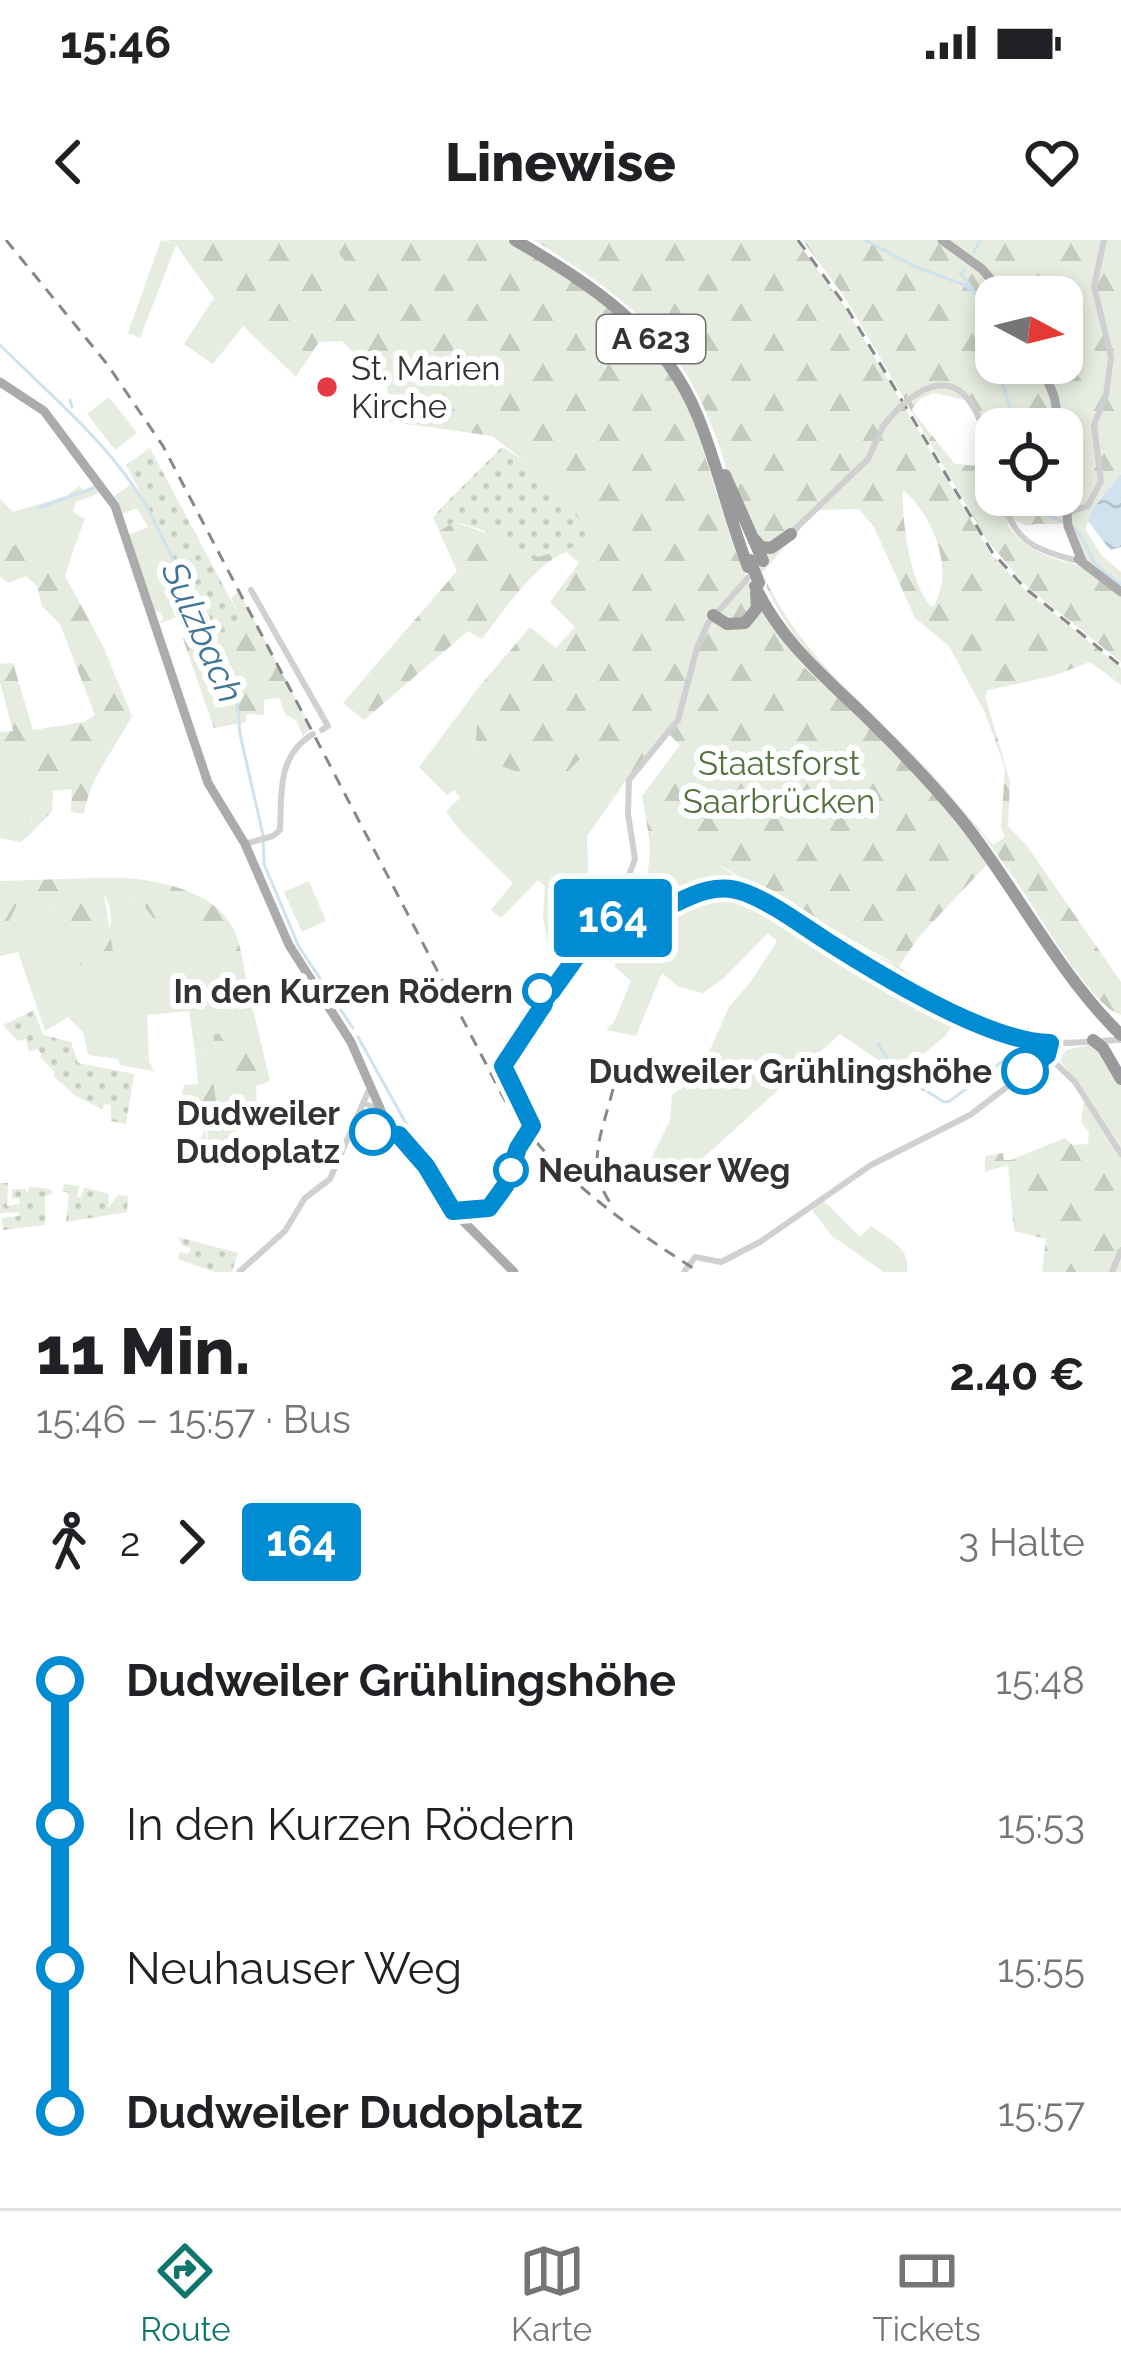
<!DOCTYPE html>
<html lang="de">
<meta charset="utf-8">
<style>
body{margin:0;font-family:Raleway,sans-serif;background:#f2f2f2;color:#202124;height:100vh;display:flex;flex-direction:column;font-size:45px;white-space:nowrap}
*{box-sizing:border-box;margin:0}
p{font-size:39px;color:#757577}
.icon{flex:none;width:66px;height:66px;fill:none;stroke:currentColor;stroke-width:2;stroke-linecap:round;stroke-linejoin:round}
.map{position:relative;height:1032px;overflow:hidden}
.sheet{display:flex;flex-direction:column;background:#fff;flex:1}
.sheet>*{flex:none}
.badge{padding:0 24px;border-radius:9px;font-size:42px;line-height:78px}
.needle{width:78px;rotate:97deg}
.tools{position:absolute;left:975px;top:36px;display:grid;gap:24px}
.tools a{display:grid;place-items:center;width:108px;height:108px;border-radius:24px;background:#fff;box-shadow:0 6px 18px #0003;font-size:60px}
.map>.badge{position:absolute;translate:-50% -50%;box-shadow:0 0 0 6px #fff}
.legs{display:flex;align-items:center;gap:18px;height:132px;padding:0 36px;font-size:39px}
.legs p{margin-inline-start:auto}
.head{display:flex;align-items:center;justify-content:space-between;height:204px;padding:0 36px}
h1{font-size:66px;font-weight:800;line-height:90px}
ul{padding:0 36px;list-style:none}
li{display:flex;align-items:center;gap:42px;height:144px;font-size:45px}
li i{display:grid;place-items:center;width:18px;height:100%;margin:0 15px;background:currentColor}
li i::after{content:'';width:30px;height:30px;margin:-15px;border:9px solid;border-radius:50%;background:#fff}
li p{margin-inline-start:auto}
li:first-child i{background:linear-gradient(#0000 50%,currentColor 0)}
li:last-child i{background:linear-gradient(currentColor 50%,#0000 0)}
.status{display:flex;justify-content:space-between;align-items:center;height:84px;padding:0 60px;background:#fff;direction:ltr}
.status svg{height:33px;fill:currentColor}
header{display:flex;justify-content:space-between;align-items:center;height:156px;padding:0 36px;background:#fff;font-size:54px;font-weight:800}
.menu{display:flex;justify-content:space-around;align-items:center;height:168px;border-top:3px solid #e0e0e0;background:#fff;font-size:33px;color:#757577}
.menu a{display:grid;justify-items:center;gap:6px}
.menu .active{color:#0f766e}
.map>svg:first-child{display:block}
.green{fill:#e6ecdf}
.forest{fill:url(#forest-firs);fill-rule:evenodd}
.garden{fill:url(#garden-dots)}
.water{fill:url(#water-ripples)}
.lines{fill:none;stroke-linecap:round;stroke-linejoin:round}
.stream{stroke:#cfe2ee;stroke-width:3}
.minor{stroke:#d0d0d0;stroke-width:6}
.major{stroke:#ababab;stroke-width:9}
.highway{stroke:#9a9a9a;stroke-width:12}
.rail{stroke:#888;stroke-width:3;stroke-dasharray:12 9;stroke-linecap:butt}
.minor-bridge{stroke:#d0d0d0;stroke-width:6}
.highway-bridge{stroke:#9a9a9a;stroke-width:12}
.line-1-casing{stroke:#fff;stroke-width:27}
.line-1{stroke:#008bd2;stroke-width:18}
.poi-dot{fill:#e63946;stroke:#fff;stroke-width:4.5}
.stop-1-dot{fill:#fff;stroke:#008bd2;stroke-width:6}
.labels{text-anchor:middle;stroke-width:12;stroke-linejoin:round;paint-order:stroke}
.shield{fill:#fff;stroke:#707070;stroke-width:3}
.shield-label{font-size:30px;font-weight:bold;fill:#333}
.poi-label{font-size:33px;fill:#333;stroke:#fff;text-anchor:start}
.park-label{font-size:33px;fill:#56703f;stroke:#fff}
.stop-label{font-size:33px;font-weight:bold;fill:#333;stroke:#fff;text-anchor:end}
.water-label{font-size:36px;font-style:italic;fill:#3f7597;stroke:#fff}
</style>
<div class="status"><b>15:46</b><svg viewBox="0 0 49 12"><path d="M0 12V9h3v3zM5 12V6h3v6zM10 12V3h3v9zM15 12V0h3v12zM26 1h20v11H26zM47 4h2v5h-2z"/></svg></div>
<header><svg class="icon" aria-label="back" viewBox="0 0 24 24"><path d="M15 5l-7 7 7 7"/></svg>Linewise<svg class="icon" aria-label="heart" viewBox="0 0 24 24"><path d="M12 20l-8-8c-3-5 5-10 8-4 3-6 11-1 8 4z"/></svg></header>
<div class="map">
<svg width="1121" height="1032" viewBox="0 0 1121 1032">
<defs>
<pattern id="forest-firs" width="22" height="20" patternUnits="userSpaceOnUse" patternTransform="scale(3)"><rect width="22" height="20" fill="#e6ecdf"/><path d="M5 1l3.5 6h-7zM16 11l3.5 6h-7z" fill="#c6cbc0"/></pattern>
<pattern id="garden-dots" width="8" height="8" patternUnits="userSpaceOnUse" patternTransform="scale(3)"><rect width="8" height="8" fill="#e6ecdf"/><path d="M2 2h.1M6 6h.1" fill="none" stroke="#c6cbc0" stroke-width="1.8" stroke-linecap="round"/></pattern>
<pattern id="water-ripples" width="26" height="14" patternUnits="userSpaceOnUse" patternTransform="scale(3)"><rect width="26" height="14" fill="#cfe2ee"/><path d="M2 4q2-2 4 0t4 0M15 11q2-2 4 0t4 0" fill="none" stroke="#b2c2cd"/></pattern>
</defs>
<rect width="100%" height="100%" fill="#fff"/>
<path class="green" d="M 161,0 L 176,5 L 140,98 L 128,93 Z
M 299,0 L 327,0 L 354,31 L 338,39 Z
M 214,58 L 243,86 L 213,124 L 184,104 Z
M 109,157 L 137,193 L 115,210 L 87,174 Z
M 133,243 L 182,330 L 209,387 L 203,390 L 193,371 L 158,384 L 163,379 L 160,372 L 153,372 L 128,295 L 148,287 L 137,268 L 122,274 L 113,257 Z
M 96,244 L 102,252 L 76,262 L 73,272 L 85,279 L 74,308 L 13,307 L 0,315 L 0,259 L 13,272 L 66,256 L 80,246 L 83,250 Z
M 479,447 L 475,515 L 595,503 L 629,536 L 587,596 L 589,653 L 550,718 L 543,676 L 545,646 L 538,640 L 501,678 L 491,670 L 513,643 L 459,589 L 446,571 L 460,558 L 454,550 L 447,555 L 419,527 Z
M 0,538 L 25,538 L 32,564 L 31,593 L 21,602 L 0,598 Z
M 648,591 L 715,623 L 798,678 L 899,726 L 960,776 L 945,796 L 905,829 L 928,847 L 923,851 L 840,794 L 683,936 L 672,940 L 650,921 L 670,881 L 672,855 L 698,837 L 729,767 L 752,740 L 777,701 L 768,693 L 725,737 L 703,753 L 679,747 L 662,733 L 636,796 L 606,790 L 614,782 L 631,741 L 615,727 L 614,681 L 625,681 C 644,646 654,630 648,591 Z
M 95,638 L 123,638 L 128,662 L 140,661 L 153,678 L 181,678 L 221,724 L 230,751 L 248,748 L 257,786 L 213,796 L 231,872 L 234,911 L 204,913 L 191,910 L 193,896 L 201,898 L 205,890 L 209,910 L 223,904 L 207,810 L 195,812 L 189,771 L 147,775 L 149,821 L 154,831 L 120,825 L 118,819 L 88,815 L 83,792 L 68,777 L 45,791 L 18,712 L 0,716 L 0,685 L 8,683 L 16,665 L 35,663 L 54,677 L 55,662 L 68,660 L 73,695 L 72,727 C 109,699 126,685 95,638 Z
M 309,641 L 326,681 L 302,692 L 284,652 Z
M 1094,804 L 1121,843 L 1121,929 L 1081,882 L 1085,852 L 1060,821 L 1066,810 Z
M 824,961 L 860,997 L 871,986 C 889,999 911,1008 907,1032 L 884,1032 L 832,996 L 812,970 Z"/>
<path class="forest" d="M 165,0 L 299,0 L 338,39 L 353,30 L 327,0 L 507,0 L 586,49 L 633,87 L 671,133 L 688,162 L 735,311 L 767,379 L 802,425 L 900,516 L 990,621 L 918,698 L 899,726 L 715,623 L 648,591 L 642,556 L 680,505 L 668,493 L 629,536 L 595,503 L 553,547 L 475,515 L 479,447 L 530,387 L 556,408 L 575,387 L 550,362 L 579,323 L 567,312 C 536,322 502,373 482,399 L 468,391 L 364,480 L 343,463 L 457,331 L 439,291 L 454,282 L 504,299 L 573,307 L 590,292 L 526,222 L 492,196 L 365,178 L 389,173 L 387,145 L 357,138 L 360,119 L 342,101 L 319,102 L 296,137 L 214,58 L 176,5 Z
M 534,0 L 796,0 L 845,67 L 991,314 L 1023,348 L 1121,428 L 1121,445 L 1090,422 L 1053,436 L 988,450 L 985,456 L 1010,541 L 1008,586 L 1027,606 L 1121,742 L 1121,775 C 1092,768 1036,669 1016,641 C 978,585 934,535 887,488 C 855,456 817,427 791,390 C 758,343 743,284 727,230 C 691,108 638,65 534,0 ZM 903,250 C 933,275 956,331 933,367 C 911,352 901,277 903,250 ZM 859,269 L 874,287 L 915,378 L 949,406 L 985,473 L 1005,528 L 1001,588 L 1005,597 L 993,605 C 968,578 946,547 919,520 C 857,456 801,416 762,333 L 817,270 Z
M 802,0 L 1121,0 L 1121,234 L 1095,266 L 1085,289 L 1102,316 L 1121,332 L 1121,422 L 1025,345 L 987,300 L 844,56 ZM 996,57 L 1062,57 L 1062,123 L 996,123 ZM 933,153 L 965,160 C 980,181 990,202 978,226 L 955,224 L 914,173 L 912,169 L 920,159 ZM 996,189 L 1062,189 L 1062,255 L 996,255 ZM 1014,280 L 1027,286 C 1041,281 1051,286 1065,283 L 1085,317 L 1079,325 C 1049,318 1025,311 1007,284 Z
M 33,293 L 52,305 L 74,308 L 65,336 L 102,404 L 132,476 C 115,509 90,536 84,574 L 71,572 L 72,549 L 53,551 L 52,571 L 31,593 L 32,564 L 25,539 L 0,538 L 0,492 L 13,491 L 0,442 L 0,424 L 13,423 L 33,490 L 84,482 L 95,475 L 60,384 L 42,366 L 37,346 L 26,336 L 8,343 L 0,336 L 0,315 Z
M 239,351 L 311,488 L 303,496 L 296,480 L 286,475 L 279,458 L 264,460 L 264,475 L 246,474 L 246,482 L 214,488 L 183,399 L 190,395 L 207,436 L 221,431 L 203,390 L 209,387 L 227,395 L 241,379 L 231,358 Z
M 95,638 L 103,649 L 114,718 L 71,727 L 73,695 L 68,660 L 55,662 L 54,679 L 35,663 L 17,665 L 8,683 L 0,685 L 0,641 Z
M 123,638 C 161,640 217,652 234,690 C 242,707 244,730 248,748 L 230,751 L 221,724 C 190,722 189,704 180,678 L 153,678 L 140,661 L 128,662 Z
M 257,786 L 270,841 L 256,846 L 257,866 L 239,870 L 235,904 L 213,795 Z
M 208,810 L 223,905 L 209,910 L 206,880 L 197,878 L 198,868 L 180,864 L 184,845 L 198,844 L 195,812 Z
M 1089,890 L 1121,929 L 1121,1032 L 1042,1032 L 1046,999 L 1014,991 L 1008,925 L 985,932 L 985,916 L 1003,913 L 1004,920 L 1011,920 L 1065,898 L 1073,905 L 1088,904 Z"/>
<path class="garden" d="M 502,207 L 526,222 L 591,292 L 573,307 L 528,320 C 505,300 485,288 454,282 L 439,291 L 433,278 L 441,268 Z
M 150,208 L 241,379 L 228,396 L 209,387 L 126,225 Z
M 34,770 L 43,795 L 71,802 L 78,823 L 134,834 L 126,884 L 111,881 L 111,865 L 104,864 L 102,869 L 76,856 L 53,836 L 55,832 L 40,817 L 42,814 L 37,809 L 29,812 L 26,799 L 18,801 L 3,785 Z
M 0,943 L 8,943 L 7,966 L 20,964 L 19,958 L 12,959 L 12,949 L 26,949 L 27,953 L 30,947 L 51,949 L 52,954 L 45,956 L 45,985 L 3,990 L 2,978 L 19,976 L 20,972 L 0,973 Z
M 64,944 L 79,946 L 77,957 L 81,958 L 84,947 L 109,954 L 108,968 L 118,955 L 128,956 L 127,972 L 66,982 L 69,953 L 62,951 Z
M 178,997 L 238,1013 L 232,1032 L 215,1032 L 178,1019 L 180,1012 L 188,1014 L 191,1008 L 182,1005 Z"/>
<path class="water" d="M 1121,234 L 1121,307 L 1110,310 L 1088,281 L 1095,266 Z"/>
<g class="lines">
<path class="stream" d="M 865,0 L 916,27 L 965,45 L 989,66 L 991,103 L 996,122
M 974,12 L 980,0
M 965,29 L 961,34 L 973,49
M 0,105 C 51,156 110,204 147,267 L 223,420 L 227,438 L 236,450 L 240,494 L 263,595 L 264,624 L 299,707 L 353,788
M 996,123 L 1017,189
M 70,160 L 72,167
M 1036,255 L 1045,275 C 1076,285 1079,289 1092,318 C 1096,328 1112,337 1121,344
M 38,268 L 94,248
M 358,797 L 408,887 L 436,919 L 442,940
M 878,804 L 896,831 L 924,850
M 928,852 L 944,862 L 950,861 L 1012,814"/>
<path class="minor" d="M 908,160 C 970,112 985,192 996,235
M 1001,255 C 1014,301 1031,308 1074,320
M 1067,273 L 1088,266 L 1101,241 L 1094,185 L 1106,155 L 1111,117 L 1094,46 L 1104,0
M 789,295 L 868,219 L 883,186 L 899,168
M 251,350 L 328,486 L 322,490
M 245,604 L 273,596 L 280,590 C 282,555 276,516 313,494
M 607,674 C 651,697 689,637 737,650 C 774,659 807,689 840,709 C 888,738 975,793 1029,802 C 1059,806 1091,800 1121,800
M 1047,815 L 1075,842 L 1121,914
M 368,865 L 374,867
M 532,886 C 528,861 503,846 505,820 L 610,670 L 629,635 L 635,619 L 628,574 L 629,540 L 678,480 L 697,408 L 708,383 L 755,330
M 453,971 C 507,969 502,954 518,908
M 239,1032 L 285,991 L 305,958 L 330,939 L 368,852
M 684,1032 L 695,1017 L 721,1022 L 760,1002 L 871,925 L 970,875 L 1050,814 L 1055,803
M 1112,1032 L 1121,1010"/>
<path class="major" d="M 942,0 L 982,29 L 1006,57
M 1040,123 L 1054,156 L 1060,189
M 0,142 L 44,171 L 115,266 L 208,543 L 245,604 L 289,705 L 351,802 L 383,875 L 426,927 L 453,971 L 514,1032
M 1062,213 L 1068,286 L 1082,321
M 1078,319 L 1121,352
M 518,908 L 520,904"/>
<path class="highway" d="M 515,0 C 592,45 663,91 698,177 C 718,226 729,278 748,327
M 725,235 L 763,321
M 755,300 L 761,307 L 771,308 L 791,294
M 755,346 C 780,399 820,433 861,472 C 896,506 931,542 962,580 C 1017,650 1057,732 1121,795
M 713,375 L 727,384 L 745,383 L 757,368 L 756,353
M 1093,800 L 1103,808 L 1121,839"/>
<path class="rail" d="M 6,0 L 107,124 L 163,206 L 508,866 C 558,938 627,986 699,1032
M 798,0 L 847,68 L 992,312 L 1025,348 L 1121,426
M 613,849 C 602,894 583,928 614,968"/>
<path class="minor-bridge" d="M 899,168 L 908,160"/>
<path class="highway-bridge" d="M 750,320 L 759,343"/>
</g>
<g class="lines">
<defs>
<path id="line-1" d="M 373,892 L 399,895 L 426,926 L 453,971 L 489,968 L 505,946 L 518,908 L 532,886 L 503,826 L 544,764 L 540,751 L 552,751 L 607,674 C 653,698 691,631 746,653 C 774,664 800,684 825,700 C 878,734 989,802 1050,803 L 1047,815 L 1025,831"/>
</defs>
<use href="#line-1" class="line-1-casing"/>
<use href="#line-1" class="line-1"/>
</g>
<circle class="poi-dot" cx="327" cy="147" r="12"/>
<g class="stop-1-dot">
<circle cx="540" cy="751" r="15"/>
<circle cx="1025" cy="831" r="21"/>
<circle cx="373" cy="892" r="21"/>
<circle cx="511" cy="930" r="15"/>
</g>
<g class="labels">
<rect class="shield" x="597" y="75" width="108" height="48" rx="9"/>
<g class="shield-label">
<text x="651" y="109">A 623</text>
</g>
<g class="poi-label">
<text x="351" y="140">St. Marien<tspan x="351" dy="38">Kirche</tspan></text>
</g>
<g class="park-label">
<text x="779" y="535">Staatsforst<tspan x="779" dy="38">Saarbrücken</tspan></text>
</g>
<g class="stop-label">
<text x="513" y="763">In den Kurzen Rödern</text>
<text x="992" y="843">Dudweiler Grühlingshöhe</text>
<text x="340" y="885">Dudweiler<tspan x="340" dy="38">Dudoplatz</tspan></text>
<text x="538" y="942" text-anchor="start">Neuhauser Weg</text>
</g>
<g class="water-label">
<text transform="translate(203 392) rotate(66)" y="13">Sulzbach</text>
</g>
</g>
</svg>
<div class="tools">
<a><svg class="needle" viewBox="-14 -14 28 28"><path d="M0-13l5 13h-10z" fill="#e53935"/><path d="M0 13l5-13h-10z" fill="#757577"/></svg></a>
<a><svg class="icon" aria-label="locate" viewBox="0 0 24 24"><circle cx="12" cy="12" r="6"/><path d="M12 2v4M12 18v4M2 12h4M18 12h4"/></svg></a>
</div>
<b class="badge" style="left:613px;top:678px;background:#008bd2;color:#fff">164</b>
</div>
<section class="sheet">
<div class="head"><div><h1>11 Min.</h1><p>15:46 – 15:57 · Bus</p></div><b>2.40 €</b></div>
<div class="legs"><svg class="icon" aria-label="walk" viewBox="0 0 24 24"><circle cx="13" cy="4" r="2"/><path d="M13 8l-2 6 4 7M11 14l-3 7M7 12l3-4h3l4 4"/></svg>2<svg class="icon" aria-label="forward" viewBox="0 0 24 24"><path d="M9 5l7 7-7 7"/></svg><b class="badge" style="background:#008bd2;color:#fff">164</b><p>3 Halte</p></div>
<ul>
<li><i style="color:#008bd2"></i><b>Dudweiler Grühlingshöhe</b><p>15:48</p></li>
<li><i style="color:#008bd2"></i><span>In den Kurzen Rödern</span><p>15:53</p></li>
<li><i style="color:#008bd2"></i><span>Neuhauser Weg</span><p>15:55</p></li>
<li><i style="color:#008bd2"></i><b>Dudweiler Dudoplatz</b><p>15:57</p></li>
</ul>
</section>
<nav class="menu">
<a class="active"><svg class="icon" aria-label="directions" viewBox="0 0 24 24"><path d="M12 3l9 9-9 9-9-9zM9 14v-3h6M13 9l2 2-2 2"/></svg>Route</a>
<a><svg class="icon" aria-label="map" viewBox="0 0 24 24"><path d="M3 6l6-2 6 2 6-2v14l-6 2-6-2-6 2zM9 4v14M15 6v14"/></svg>Karte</a>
<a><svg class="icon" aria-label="tickets" viewBox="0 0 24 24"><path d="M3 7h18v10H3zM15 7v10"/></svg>Tickets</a>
</nav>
